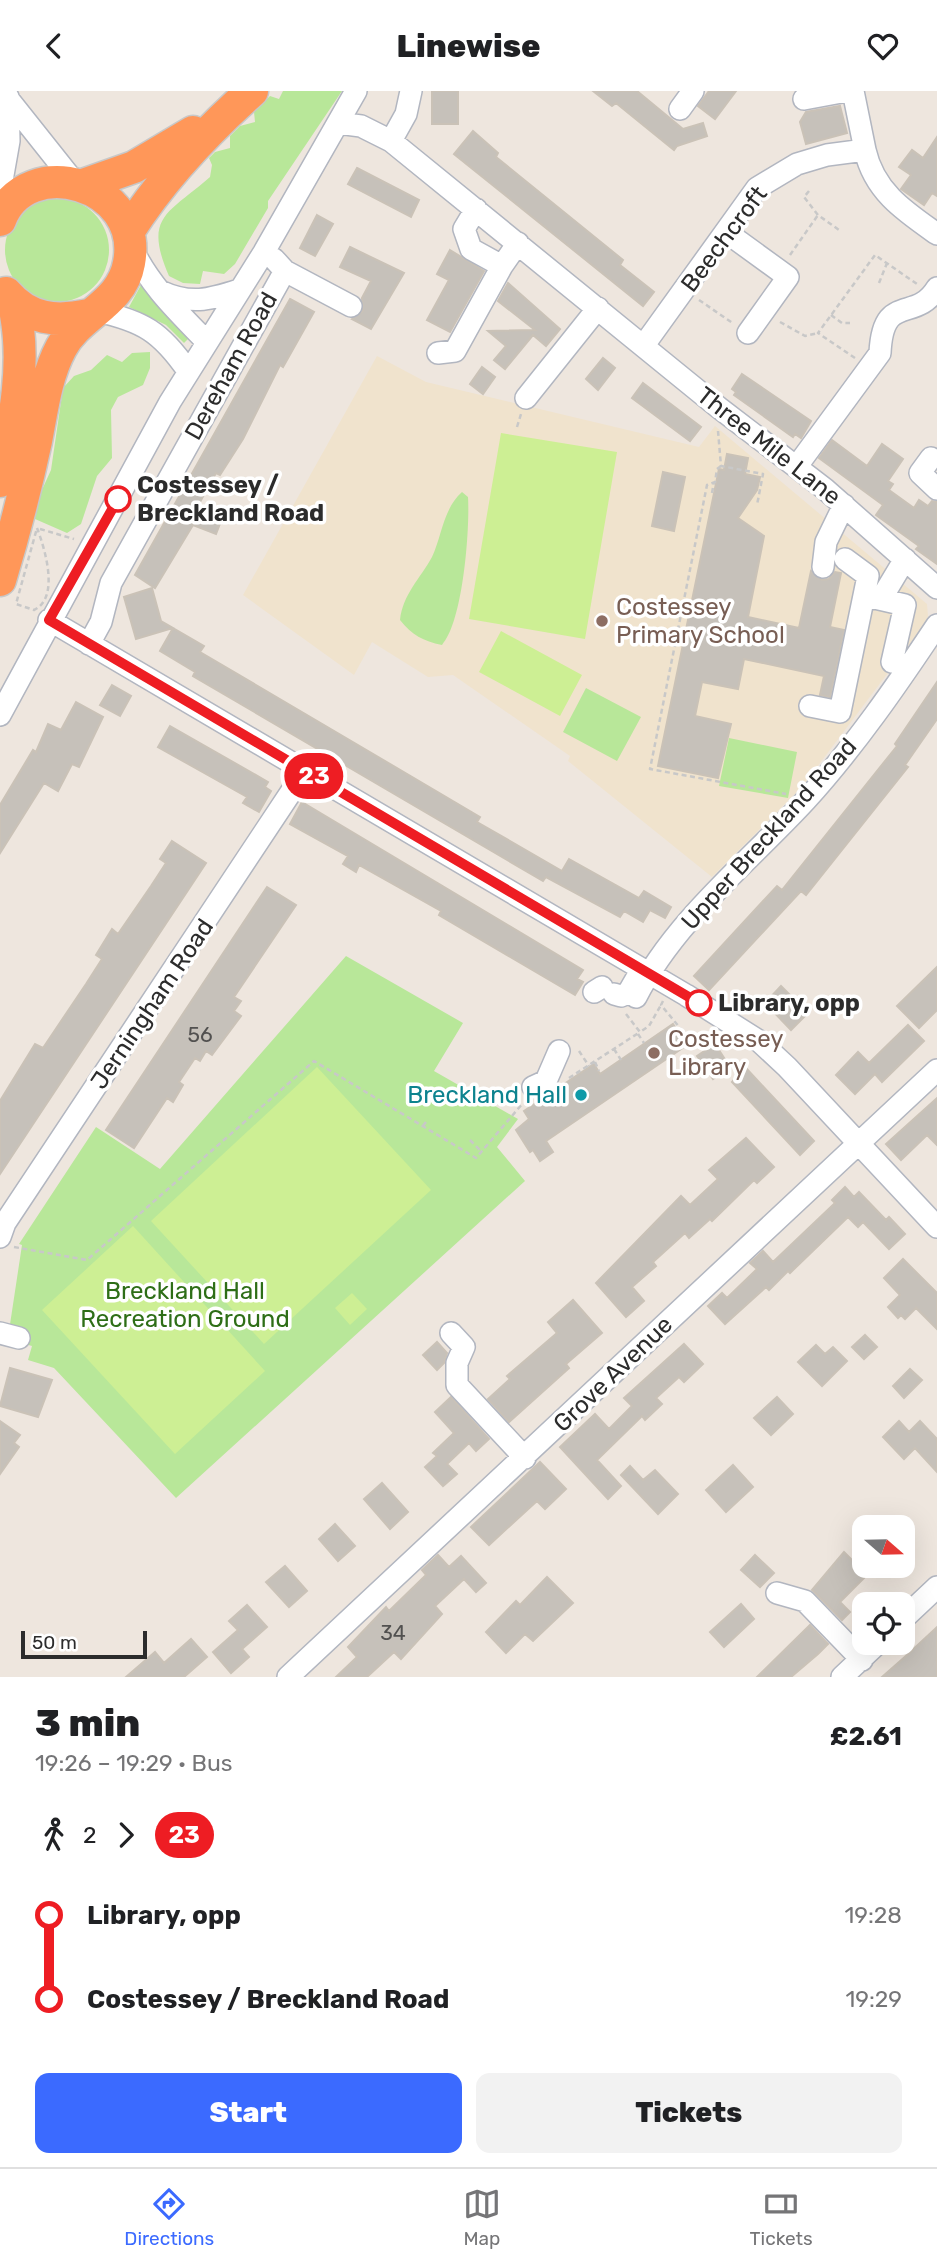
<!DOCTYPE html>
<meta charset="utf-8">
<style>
body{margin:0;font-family:Rubik,sans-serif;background:#f2f2f2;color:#202124;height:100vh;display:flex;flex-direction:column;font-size:26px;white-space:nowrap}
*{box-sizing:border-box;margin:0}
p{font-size:23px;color:#757577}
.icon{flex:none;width:38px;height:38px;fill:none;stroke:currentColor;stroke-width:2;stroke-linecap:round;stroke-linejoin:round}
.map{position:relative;height:1586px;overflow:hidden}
.panel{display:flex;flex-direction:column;background:#fff;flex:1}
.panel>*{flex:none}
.badge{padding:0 14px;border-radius:23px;font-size:24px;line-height:46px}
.needle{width:46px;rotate:110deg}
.controls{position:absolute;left:852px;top:1424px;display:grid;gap:14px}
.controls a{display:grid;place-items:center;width:63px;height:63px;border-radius:14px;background:#fff;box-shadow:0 7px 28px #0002;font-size:35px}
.scale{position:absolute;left:21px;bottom:18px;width:126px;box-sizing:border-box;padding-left:7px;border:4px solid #2c2c2c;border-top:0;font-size:19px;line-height:24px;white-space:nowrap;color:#2c2c2c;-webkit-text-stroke:5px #fff;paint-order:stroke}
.map>.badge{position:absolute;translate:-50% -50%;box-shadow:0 0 0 4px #fff}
.legs{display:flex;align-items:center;gap:10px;height:77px;padding:0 35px;font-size:23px}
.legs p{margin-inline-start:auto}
.headline{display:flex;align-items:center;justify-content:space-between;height:119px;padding:0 35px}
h1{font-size:38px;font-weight:800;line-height:52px}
.button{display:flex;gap:14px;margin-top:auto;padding:14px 35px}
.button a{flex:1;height:80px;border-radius:14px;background:#3b6aff;color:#fff;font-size:28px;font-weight:800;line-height:80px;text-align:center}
.button a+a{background:#f2f2f2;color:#202124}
ul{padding:0 35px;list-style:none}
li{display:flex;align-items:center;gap:24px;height:84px;font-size:26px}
li i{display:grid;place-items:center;width:10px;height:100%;margin:0 9px;background:currentColor}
li i::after{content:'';width:18px;height:18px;margin:-9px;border:5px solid;border-radius:50%;background:#fff}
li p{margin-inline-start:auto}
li:first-child i{background:linear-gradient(#0000 50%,currentColor 0)}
li:last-child i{background:linear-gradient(currentColor 50%,#0000 0)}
header{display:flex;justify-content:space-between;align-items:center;height:91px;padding:0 35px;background:#fff;font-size:32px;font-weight:800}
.tab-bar{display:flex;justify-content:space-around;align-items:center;height:98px;border-top:2px solid #e0e0e0;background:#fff;font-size:19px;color:#757577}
.tab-bar a{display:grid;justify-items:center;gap:4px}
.tab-bar .current{color:#3b6aff}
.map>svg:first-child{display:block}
.education{fill:#f0e3cd}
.green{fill:#b8e799}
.pitch{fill:#cdef94}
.building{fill:#c6c1ba;stroke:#cac2b7;stroke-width:2}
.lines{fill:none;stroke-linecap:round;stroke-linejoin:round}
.minor-casing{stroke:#b2b6c0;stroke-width:24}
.highway-casing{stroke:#c8c8c8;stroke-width:35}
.path{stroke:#c8c8c8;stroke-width:2.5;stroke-dasharray:5 3.5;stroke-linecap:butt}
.minor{stroke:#fff;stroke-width:21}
.highway{stroke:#ff9759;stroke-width:32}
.line-1-casing{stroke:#fff;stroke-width:16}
.line-1{stroke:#ee1d23;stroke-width:10}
.stop-1-dot{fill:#fff;stroke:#ee1d23;stroke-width:3.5}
.education-dot{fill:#8d6e63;stroke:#fff;stroke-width:2.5}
.culture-dot{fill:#0f9aa8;stroke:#fff;stroke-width:2.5}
.labels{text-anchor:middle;stroke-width:7;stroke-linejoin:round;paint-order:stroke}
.number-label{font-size:21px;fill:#525150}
.street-label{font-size:24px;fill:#2c2c2c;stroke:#fff}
.stop-label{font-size:24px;font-weight:bold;fill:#2c2c2c;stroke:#fff;text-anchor:start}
.education-label{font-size:24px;fill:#785e54;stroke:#fff;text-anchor:start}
.culture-label{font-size:24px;fill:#0d838f;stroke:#fff;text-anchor:end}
.park-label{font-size:24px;fill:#2e6e17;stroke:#fff}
</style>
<header><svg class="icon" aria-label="back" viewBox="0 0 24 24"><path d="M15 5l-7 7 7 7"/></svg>Linewise<svg class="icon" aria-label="heart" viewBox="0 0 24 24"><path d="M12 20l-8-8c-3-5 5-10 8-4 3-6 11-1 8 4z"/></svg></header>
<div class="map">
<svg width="937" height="1586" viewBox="0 0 937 1586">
<rect width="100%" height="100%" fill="#eee6de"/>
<path class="education" d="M 377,265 L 426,291 L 699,356 L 715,335 L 927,513 L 928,525 L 924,534 L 802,696 L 712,786 L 568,670 L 570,665 L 453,584 L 428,586 L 372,551 L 354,584 L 243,504 Z"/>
<path class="green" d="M 283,0 L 342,0 L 268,110 L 268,117 L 235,173 L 224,183 L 203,180 L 200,193 L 183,192 L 169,185 C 143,125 168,123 210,86 L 212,74 L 209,67 L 215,61 L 230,57 L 230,45 L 240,35 L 255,31 L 254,21 L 270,5 L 279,8 Z
M5 159a52 52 0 1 1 104 0a52 52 0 1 1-104 0Z
M 141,194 L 188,248 L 184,252 L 166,234 L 129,216 Z
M 150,261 L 150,277 L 143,294 L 118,306 L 111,319 L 112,367 L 97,385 L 81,433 L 67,442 L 35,428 L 36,412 L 51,379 L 63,297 L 74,285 L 91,279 L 107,264 L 122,271 L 132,262 Z
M 462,401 L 468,406 C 470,439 463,531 442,554 C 423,550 412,544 400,529 C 403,503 420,488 432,466 C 442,445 443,418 462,401 Z
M 586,597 L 641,626 L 617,670 L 563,641 Z
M 729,647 L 797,661 L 788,707 L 719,695 Z
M 346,865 L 463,932 L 434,980 L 518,1028 L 497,1056 L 525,1090 L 176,1407 L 54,1277 L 28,1269 L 32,1255 L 18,1251 L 9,1240 L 22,1154 L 19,1153 L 96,1036 L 160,1078 Z"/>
<path class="pitch" d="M 501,342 L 617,361 L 585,548 L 469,528 Z
M 501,540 L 582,584 L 560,625 L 479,581 Z
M 317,976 L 431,1099 L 264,1253 L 151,1130 Z
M 133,1135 L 265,1280 L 175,1363 L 42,1219 Z
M 352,1202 L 367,1218 L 350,1234 L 335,1217 Z"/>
<path class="building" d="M 432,0 L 458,0 L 458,33 L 432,33 Z
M 593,0 L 637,0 L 683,38 L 703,32 L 707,45 L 677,55 L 674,59 L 616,12 L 612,15 Z
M 709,0 L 736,0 L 715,28 L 698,15 Z
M 840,15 L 847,42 L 806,53 L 800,31 L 806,21 Z
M 473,40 L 498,62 L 496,66 L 623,169 L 620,174 L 654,201 L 643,215 L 454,63 Z
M 937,46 L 937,105 L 932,102 L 924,114 L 901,98 L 911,84 L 899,76 L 912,59 L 923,67 Z
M 357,77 L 419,109 L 411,126 L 348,93 Z
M 317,124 L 333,133 L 315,165 L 300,157 Z
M 350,156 L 404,182 L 371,238 L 352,228 L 363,220 L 362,207 L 371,190 L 340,176 Z
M 450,159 L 484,180 L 450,241 L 427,229 L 449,189 L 437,183 Z
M 508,192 L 560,238 L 546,255 L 533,244 L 505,278 L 494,269 L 506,255 L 488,240 L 535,239 L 498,210 Z
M 290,208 L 314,221 L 283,276 L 280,274 L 243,348 L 220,384 L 216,382 L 195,420 L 221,430 L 216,443 L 193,434 L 155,497 L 135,484 Z
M 603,267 L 615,277 L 598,299 L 586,288 Z
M 482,276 L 495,286 L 483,303 L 470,293 Z
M 742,283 L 811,330 L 801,347 L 795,343 L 793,346 L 734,304 L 736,301 L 732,298 Z
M 643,292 L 701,336 L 690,350 L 632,307 Z
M 832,349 L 867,375 L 882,353 L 903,368 L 888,390 L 893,393 L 889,399 L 914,417 L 919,409 L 928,415 L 932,410 L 937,411 L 937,473 L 916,458 L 919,455 L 876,424 L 883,414 L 819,367 Z
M 727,363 L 748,367 L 745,383 L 760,386 L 757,399 L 738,427 L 764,445 L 748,526 L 799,537 L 811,480 L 822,489 L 829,488 L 835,481 L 841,482 L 830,536 L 844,539 L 830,606 L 820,604 L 824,585 L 744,568 L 738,598 L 702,591 L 695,625 L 731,633 L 718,687 L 658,675 L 719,378 L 724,379 Z
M 663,381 L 685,386 L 674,440 L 652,435 Z
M 152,497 L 161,530 L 173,537 L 136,548 L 124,506 Z
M 173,537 L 204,555 L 200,561 L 480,726 L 477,731 L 562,780 L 569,768 L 639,807 L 644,800 L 671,816 L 665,827 L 650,819 L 643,831 L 624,820 L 620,826 L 546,786 L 543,790 L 193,585 L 195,581 L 160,560 Z
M 937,591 L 937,628 L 905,674 L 908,676 L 806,804 L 801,800 L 709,899 L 694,885 L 777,795 L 782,799 L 897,655 L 895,653 Z
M 112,594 L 131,605 L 120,625 L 100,614 Z
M 76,611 L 103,626 L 79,676 L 72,673 L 58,700 L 44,692 L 0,762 L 0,714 L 33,659 L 36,661 L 48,633 L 61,639 Z
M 170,635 L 268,691 L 265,696 L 271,700 L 259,721 L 243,712 L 247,706 L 158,656 Z
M 302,711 L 583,879 L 577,888 L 583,891 L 575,904 L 439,824 L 441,820 L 359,774 L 356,781 L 343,773 L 348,765 L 290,733 Z
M 172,750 L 206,772 L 0,1083 L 0,1010 L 35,953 L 43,957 L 86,893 L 102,868 L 96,864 L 112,838 L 118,843 L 151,795 L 166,772 L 160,768 Z
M 267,796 L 296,814 L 234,906 L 241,910 L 234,920 L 241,925 L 212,964 L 206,960 L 200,970 L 195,967 L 179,991 L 183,994 L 173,1011 L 167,1007 L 134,1057 L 106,1039 Z
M 937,876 L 937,919 L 919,937 L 897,915 Z
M 781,895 L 808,922 L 791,939 L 765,912 Z
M 673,933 L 687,954 L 546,1050 L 553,1061 L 540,1070 L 533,1059 L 530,1061 L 516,1039 L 529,1028 L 524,1020 L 594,973 L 600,983 Z
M 908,934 L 924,950 L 882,991 L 875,983 L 855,1003 L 836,984 L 858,961 L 869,972 Z
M 715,953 L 730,976 L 713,988 L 697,965 Z
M 745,976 L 814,1050 L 800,1064 L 732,991 Z
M 937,1007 L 937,1054 L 927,1044 L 901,1069 L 886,1053 Z
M 746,1047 L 774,1076 L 757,1092 L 754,1089 L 712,1130 L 710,1128 L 689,1147 L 685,1142 L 653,1171 L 656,1175 L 632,1196 L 644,1210 L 626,1226 L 596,1192 L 681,1105 L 690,1114 L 718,1088 L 709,1079 Z
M 845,1096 L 854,1106 L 859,1101 L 886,1129 L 889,1126 L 905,1143 L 889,1158 L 863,1131 L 858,1136 L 848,1126 L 790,1182 L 788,1180 L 769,1199 L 766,1196 L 725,1233 L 708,1215 L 722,1202 L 727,1207 L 757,1178 L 750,1172 L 763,1160 L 773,1171 L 835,1112 L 832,1109 Z
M 903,1168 L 937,1202 L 937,1238 L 916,1217 L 905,1228 L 901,1224 L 898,1227 L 888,1216 L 900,1204 L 884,1187 Z
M 573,1209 L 602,1242 L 566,1273 L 569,1277 L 509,1331 L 488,1308 L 510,1288 L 507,1285 L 557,1242 L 548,1231 Z
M 865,1244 L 877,1256 L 864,1268 L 852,1256 Z
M 437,1251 L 447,1262 L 444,1272 L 437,1279 L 423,1264 Z
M 684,1253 L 703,1273 L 684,1291 L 679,1286 L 656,1307 L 662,1313 L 645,1329 L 642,1325 L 597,1369 L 621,1395 L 608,1408 L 560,1356 L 595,1323 L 609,1338 L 632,1315 L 624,1307 Z
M 816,1254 L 825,1263 L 833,1256 L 847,1270 L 822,1295 L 798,1271 Z
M 10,1277 L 52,1289 L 38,1326 L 0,1315 Z
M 910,1278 L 922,1289 L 904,1307 L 893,1295 Z
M 451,1306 L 489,1348 L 476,1360 L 469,1352 L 447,1373 L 457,1383 L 443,1395 L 425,1376 L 437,1365 L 433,1362 L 454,1342 L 435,1321 Z
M 777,1306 L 793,1323 L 771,1344 L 754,1327 Z
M 0,1330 L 20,1344 L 14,1352 L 19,1356 L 0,1383 Z
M 899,1330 L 909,1341 L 920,1330 L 937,1348 L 937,1381 L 915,1357 L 904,1368 L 883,1346 Z
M 540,1371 L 566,1398 L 545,1418 L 537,1410 L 489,1454 L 471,1436 Z
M 733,1374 L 753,1396 L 726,1421 L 706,1399 Z
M 630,1375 L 643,1389 L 655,1379 L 678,1403 L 658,1423 L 621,1384 Z
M 382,1392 L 408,1421 L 390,1438 L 364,1408 Z
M 335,1433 L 355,1455 L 338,1470 L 319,1448 Z
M 844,1461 L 867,1484 L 840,1511 L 850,1521 L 842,1529 L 812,1499 Z
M 438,1464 L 449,1476 L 461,1465 L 486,1492 L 476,1501 L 464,1488 L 435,1515 L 442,1523 L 401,1568 L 394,1561 L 367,1586 L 336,1586 L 357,1566 L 348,1556 L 386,1516 L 389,1520 L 426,1484 L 422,1479 Z
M 755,1464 L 774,1482 L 760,1496 L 741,1479 Z
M 285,1475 L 307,1500 L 289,1516 L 266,1491 Z
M 547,1486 L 573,1512 L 533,1550 L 525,1543 L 506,1562 L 486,1541 L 516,1510 L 520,1514 Z
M 741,1513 L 754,1528 L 724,1556 L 710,1541 Z
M 247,1514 L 267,1536 L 242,1558 L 249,1566 L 231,1582 L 213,1561 L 238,1539 L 229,1530 Z
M 810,1534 L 828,1553 L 818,1563 L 791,1586 L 757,1586 Z
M 937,1536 L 937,1586 L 882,1586 L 907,1564 Z
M 191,1548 L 207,1566 L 184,1586 L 126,1586 L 155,1561 L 164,1572 Z"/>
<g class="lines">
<defs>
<path id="minor" d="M 804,8 L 847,0
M 9,9 L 75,92
M 680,18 L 693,0
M 338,32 L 361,35 L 391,50 L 718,316 L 825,398 L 937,497
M 391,50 L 406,23 L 411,0
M 865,59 C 874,100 904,120 937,143
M 0,101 L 9,50 L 8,6
M 476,118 L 464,138 L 471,158 L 502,175
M 726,141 L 788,186 L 748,242
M 131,155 C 149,194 178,221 207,251
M 274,168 L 285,180 L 351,215
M 160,200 C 190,214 209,209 239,199
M 97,220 C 143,230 161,241 188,280
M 644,254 L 757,97 L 797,73 L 827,64 L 865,59 L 853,0
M 438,262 L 455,260 L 502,175 L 518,152
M 526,307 L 598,217
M 931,367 L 920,382 L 937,398
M 797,375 L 880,262 C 883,200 915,233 937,197
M 823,476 L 826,451 L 844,414
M 866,505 L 905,514 L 892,571
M 881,508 L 905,468
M 49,529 L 686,904 L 759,950 L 787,976 L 937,1136
M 89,553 L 101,531 L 111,492 L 282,185
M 810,615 L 840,621 L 868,485 L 845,468
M 0,624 L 170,311 L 264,161 L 356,0
M 594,901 L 602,896
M 614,903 L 621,905 L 628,902 L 639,883
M 636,906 C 675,829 749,771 806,709 C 855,655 897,594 937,534
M 533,996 L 546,990 L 559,960
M 0,1146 L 5,1132 L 305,680
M 0,1242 L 19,1247
M 451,1242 L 464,1256 L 457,1272 L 457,1294 L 525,1367
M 777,1502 L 805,1510 L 862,1569
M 903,1528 L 937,1496
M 288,1586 L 937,979
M 842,1586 L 878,1552"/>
<path id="highway" d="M 83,94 L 134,76 L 193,41
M 0,129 C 26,60 144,92 129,172 C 122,213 79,223 61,257 C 46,285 42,319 36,350 C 26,396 14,443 0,489
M 128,141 C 162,87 205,42 252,0
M 6,202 C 29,229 56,231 89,224
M 0,390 C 15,333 28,268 13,210"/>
</defs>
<use href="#minor" class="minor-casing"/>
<use href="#highway" class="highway-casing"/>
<path class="path" d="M 809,100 L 804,106 L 818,124 L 839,139
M 790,164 L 818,124
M 879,192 L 887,172
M 699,209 L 734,233
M 831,224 L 842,232 L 850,232
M 780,231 L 805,245 L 818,242
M 855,267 L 818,242 L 875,164 L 917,193
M 517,336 L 521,323
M 718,340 L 721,375 L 763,383 L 757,414
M 721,375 L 717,378 L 715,391 L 707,394 L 650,678 L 786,703
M 712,402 L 714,391
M 37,437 C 45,458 60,507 34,519 L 16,513 Z
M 40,438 L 74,448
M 663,910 L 661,914 L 685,943 L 681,945
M 626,923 L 640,941 L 649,935 L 661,914
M 638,943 L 644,952
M 614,958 L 621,969
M 579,960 L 589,975
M 595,971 L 599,980
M 569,987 L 640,941
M 423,1035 L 428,1028
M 470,1049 L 482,1061
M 14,1156 L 87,1169 L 314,970 L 476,1067 L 523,1012"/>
<use href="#minor" class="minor"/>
<use href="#highway" class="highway"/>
</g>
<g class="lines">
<defs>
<path id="line-1" d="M 118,408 L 49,529 L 699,912"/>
</defs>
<use href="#line-1" class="line-1-casing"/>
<use href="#line-1" class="line-1"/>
</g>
<g class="stop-1-dot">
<circle cx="118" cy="408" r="12"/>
<circle cx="699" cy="912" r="12"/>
</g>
<g class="education-dot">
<circle cx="602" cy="530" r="7"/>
<circle cx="654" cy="962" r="7"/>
</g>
<circle class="culture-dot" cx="581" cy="1004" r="7"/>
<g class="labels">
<g class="number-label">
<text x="200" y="951">56</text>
<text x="393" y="1549">34</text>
</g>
<g class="street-label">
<text transform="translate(724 148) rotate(-53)" y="8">Beechcroft</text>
<text transform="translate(231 275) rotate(-61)" y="8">Dereham Road</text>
<text transform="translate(769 355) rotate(38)" y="8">Three Mile Lane</text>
<text transform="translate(769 743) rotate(-48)" y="8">Upper Breckland Road</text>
<text transform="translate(152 913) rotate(-56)" y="8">Jerningham Road</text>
<text transform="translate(613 1283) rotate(-44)" y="8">Grove Avenue</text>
</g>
<g class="stop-label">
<text x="137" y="402">Costessey /<tspan x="137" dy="28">Breckland Road</tspan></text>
<text x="718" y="920">Library, opp</text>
</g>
<g class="education-label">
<text x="616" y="524">Costessey<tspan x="616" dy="28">Primary School</tspan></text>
<text x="668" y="956">Costessey<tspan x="668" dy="28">Library</tspan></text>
</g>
<g class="culture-label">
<text x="567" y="1012">Breckland Hall</text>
</g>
<g class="park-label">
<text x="185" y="1208">Breckland Hall<tspan x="185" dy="28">Recreation Ground</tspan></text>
</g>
</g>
</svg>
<div class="controls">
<a><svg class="needle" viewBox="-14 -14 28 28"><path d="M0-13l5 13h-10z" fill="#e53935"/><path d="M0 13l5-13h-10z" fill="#757577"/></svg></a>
<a><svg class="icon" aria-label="locate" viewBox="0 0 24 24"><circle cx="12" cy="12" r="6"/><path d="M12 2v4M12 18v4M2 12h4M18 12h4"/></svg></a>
</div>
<div class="scale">50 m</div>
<b class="badge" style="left:314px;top:685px;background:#ee1d23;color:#fff">23</b>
</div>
<section class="panel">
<div class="headline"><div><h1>3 min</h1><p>19:26 – 19:29 · Bus</p></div><b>£2.61</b></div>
<div class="legs"><svg class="icon" aria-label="walk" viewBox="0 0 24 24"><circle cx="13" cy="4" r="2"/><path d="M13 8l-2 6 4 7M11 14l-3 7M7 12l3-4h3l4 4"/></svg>2<svg class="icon" aria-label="forward" viewBox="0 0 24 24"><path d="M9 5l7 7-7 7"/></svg><b class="badge" style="background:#ee1d23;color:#fff">23</b></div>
<ul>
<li><i style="color:#ee1d23"></i><b>Library, opp</b><p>19:28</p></li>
<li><i style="color:#ee1d23"></i><b>Costessey / Breckland Road</b><p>19:29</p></li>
</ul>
<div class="button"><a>Start</a><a>Tickets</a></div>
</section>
<nav class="tab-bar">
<a class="current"><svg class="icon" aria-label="directions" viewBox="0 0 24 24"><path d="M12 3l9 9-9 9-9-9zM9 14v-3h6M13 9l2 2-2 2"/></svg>Directions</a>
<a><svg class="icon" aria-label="map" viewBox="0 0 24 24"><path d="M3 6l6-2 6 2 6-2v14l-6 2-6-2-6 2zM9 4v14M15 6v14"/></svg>Map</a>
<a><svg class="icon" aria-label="tickets" viewBox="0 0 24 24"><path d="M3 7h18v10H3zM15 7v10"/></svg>Tickets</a>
</nav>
